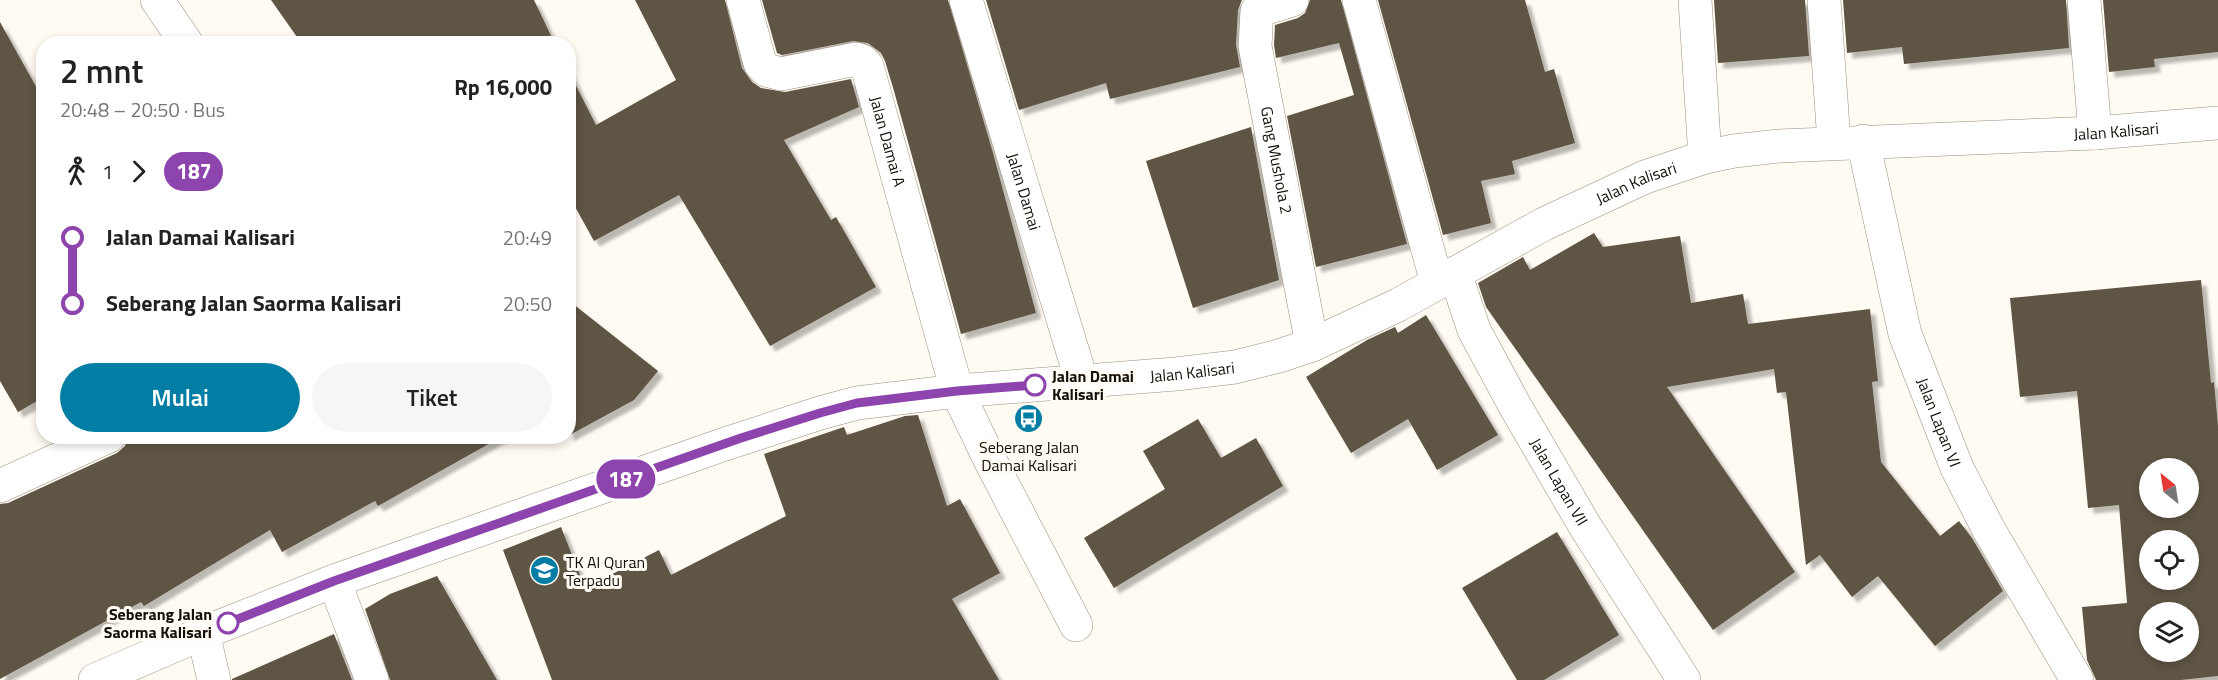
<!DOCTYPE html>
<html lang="id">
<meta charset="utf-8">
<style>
body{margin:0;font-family:"Titillium Web",sans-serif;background:#f6f6f6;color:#222;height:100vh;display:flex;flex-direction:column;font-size:22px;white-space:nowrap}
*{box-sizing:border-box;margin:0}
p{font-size:20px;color:#767676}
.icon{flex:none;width:33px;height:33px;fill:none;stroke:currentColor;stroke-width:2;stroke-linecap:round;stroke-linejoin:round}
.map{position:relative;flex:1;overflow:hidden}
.sheet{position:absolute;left:36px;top:36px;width:540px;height:408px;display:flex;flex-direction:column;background:#fff;border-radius:24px;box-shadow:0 3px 9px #0003}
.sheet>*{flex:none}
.badge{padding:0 12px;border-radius:20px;font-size:21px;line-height:39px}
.needle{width:39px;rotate:330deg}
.buttons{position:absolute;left:2139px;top:458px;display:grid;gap:12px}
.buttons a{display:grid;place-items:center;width:60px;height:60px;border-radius:50%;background:#fff;box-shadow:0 3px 9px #0003;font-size:30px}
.map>.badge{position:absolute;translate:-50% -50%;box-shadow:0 0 0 3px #fff}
.legs{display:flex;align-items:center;gap:9px;height:66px;padding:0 24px;font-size:20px}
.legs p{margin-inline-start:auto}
.overview{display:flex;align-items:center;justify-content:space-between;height:102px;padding:0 24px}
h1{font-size:33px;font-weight:600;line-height:45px}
.cta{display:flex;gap:12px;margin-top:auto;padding:12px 24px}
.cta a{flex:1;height:69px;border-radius:36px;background:#027ea4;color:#fff;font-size:24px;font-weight:600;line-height:69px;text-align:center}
.cta a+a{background:#f6f6f6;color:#222}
ul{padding:0 24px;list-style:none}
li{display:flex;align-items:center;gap:21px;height:66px;font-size:22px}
li i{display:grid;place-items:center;width:9px;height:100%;margin:0 8px;background:currentColor}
li i::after{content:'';width:15px;height:15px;margin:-8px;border:4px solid;border-radius:50%;background:#fff}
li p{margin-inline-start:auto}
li:first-child i{background:linear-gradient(#0000 50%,currentColor 0)}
li:last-child i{background:linear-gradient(currentColor 50%,#0000 0)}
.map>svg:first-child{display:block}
.building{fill:#5f5444;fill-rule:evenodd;filter:url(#shadow)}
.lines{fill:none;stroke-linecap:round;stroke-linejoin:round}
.minor-casing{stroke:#9a8e7c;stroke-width:34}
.minor{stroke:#fff;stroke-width:33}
.line-1-casing{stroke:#fff;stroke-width:14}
.line-1{stroke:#8e44ad;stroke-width:9}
.stop-1-dot{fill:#fff;stroke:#8e44ad;stroke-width:3}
.labels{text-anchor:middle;stroke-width:6;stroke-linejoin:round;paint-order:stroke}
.street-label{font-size:16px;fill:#141009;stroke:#fffaf2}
.stop-label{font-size:16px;font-weight:bold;fill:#141009;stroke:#fffaf2;text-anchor:start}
.poi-label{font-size:16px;fill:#141009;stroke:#fffaf2}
</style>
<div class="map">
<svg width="2218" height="680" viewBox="0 0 2218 680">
<defs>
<filter id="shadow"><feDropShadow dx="5.5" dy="5.5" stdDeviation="1.5" flood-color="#0004"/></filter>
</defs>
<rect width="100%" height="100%" fill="#fffaf2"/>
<path class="building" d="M 271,0 L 534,0 L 555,44 L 302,44 Z
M 635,0 L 725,0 L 742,68 L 752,82 L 761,88 L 785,92 L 851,79 L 859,107 L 784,140 L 831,220 L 836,217 L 876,287 L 770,346 L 679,195 L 594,241 L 568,194 L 568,70 L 596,125 L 676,80 Z
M 762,0 L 948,0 L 993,153 L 1036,313 L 961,334 L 894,91 L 885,61 L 881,53 L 868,43 L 853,41 L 782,55 L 777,53 Z
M 986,0 L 1242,0 L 1238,10 L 1236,45 L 1240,67 L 1110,99 L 1106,83 L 1019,110 Z
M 1310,0 L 1341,0 L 1407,244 L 1316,267 L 1287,116 L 1354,95 L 1339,43 L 1276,58 L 1274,45 L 1275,25 L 1298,18 L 1305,13 Z
M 1378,0 L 1525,0 L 1545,72 L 1554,69 L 1575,143 L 1512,161 L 1515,174 L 1481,181 L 1491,223 L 1443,235 Z
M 1714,0 L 1805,0 L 1809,56 L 1718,63 Z
M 1843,0 L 2066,0 L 2069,48 L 1904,64 L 1902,47 L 1847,53 Z
M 2103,0 L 2218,0 L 2218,52 L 2154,59 L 2155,67 L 2109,72 Z
M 0,22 L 44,101 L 44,397 L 18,412 L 0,381 Z
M 1251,127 L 1279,280 L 1193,308 L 1146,161 Z
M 1594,233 L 1603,247 L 1680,236 L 1691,303 L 1743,294 L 1748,324 L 1870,309 L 1878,381 L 1872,382 L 1881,462 L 1940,536 L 1959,521 L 1972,538 L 2003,591 L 1935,646 L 1878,576 L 1852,597 L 1820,555 L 1806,565 L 1786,392 L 1777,393 L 1774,369 L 1667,387 L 1795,572 L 1713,630 L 1486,307 L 1478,283 L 1523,257 L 1530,270 Z
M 2201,280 L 2211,383 L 2214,382 L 2218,426 L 2218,676 L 2181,680 L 2096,680 L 2087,660 L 2082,607 L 2127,603 L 2119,505 L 2088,508 L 2077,391 L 2020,397 L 2010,298 ZM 2150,468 L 2188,468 L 2188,507 L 2150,507 ZM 2150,540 L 2188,540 L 2188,579 L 2150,579 ZM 2150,612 L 2188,612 L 2188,651 L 2150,651 Z
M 568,300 L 658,371 L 634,400 L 568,436 Z
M 1426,315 L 1498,435 L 1437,470 L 1408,419 L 1351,453 L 1306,377 L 1367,340 L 1395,327 L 1398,333 Z
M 918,415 L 947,506 L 960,499 L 1000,573 L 952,599 L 999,680 L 552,680 L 503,550 L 561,527 L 585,588 L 659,550 L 671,575 L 786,516 L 764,454 L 844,427 L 847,435 L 905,416 Z
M 1198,419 L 1221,458 L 1256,438 L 1283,486 L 1114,588 L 1084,538 L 1165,489 L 1143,451 Z
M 128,436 L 503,436 L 378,506 L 375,501 L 282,552 L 270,530 L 144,606 L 141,602 L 0,679 L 0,504 L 8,503 L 117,453 L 125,446 Z
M 1557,532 L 1619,635 L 1544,680 L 1517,680 L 1462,588 Z
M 437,576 L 497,680 L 390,680 L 365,609 L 390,594 Z
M 334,634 L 352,680 L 232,680 L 232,679 Z"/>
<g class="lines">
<defs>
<g id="minor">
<path d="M 157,0 L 187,44"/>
<path id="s1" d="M 743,0 L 760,63 L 766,70 L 781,74 L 856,59 L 862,61 L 867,66 L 957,391 L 989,458 L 1076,625"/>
<path id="s2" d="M 966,0 L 1082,382"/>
<path id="s3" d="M 1292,0 L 1257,11 L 1255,46 L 1312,345"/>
<path d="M 1359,0 L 1437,283"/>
<path d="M 1695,0 L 1705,157"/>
<path d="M 1824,0 L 1834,142"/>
<path d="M 2084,0 L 2095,133"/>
<path id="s4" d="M 1863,141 L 1905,334 L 1957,468 L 1989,530 L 2077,680"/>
<path id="s5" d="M 1455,273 L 1474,330 L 1515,406 L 1585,526 L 1684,680"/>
<path d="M 0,486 L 109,436"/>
<path d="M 334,581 L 372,680"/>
<path d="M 203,633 L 214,680"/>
<path id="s6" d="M 95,680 L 203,633 L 334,581 L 725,444 L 820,413 L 857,403 L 957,391 L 1176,374 L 1235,367 L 1279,356 L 1312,345 L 1398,305 L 1544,224 L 1645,177 L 1705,157 L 1734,151 L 1779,146 L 2095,133 L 2218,123"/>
</g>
</defs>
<use href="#minor" class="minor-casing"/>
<use href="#minor" class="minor"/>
</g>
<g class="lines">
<defs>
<path id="line-1" d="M 228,623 L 334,581 L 741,438 L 820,413 L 857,403 L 957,391 L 1035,385"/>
</defs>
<use href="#line-1" class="line-1-casing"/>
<use href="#line-1" class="line-1"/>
</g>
<defs>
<symbol id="bus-disc" viewBox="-11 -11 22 22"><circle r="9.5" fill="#027ea4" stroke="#fffaf2"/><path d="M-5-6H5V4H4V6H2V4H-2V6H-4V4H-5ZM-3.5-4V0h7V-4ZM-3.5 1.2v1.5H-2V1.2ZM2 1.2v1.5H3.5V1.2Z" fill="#fff"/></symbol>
<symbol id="school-disc" viewBox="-11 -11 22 22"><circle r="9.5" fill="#027ea4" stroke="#fffaf2"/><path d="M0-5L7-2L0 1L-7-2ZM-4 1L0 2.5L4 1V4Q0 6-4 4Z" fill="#fff"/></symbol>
</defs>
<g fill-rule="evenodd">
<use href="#bus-disc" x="1012" y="402" width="33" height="33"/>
<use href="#school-disc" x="528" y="554" width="33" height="33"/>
</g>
<g class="stop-1-dot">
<circle cx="1035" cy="385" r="10"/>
<circle cx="228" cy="623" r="10"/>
</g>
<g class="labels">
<g class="street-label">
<text dy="6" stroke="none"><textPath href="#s6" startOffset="2120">Jalan Kalisari</textPath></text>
<text dy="6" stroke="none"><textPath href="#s1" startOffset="258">Jalan Damai A</textPath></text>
<text dy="6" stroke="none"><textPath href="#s3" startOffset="188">Gang Mushola 2</textPath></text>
<text dy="6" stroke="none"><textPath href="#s6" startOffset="1634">Jalan Kalisari</textPath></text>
<text dy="6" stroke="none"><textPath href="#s2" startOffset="200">Jalan Damai</textPath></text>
<text dy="6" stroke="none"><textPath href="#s6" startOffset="1148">Jalan Kalisari</textPath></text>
<text dy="6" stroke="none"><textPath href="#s4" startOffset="292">Jalan Lapan VI</textPath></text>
<text dy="6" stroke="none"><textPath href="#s5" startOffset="234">Jalan Lapan VII</textPath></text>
</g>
<g class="stop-label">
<text x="1052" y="382">Jalan Damai<tspan x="1052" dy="18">Kalisari</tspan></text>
<text x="212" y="620" text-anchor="end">Seberang Jalan<tspan x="212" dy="18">Saorma Kalisari</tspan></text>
</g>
<g class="poi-label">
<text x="1029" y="453">Seberang Jalan<tspan x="1029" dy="18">Damai Kalisari</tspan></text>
<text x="566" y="568" text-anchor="start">TK Al Quran<tspan x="566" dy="18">Terpadu</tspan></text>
</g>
</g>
</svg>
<div class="buttons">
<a><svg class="needle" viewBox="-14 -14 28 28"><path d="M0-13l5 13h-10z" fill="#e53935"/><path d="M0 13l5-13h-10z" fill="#767676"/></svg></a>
<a><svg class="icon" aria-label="locate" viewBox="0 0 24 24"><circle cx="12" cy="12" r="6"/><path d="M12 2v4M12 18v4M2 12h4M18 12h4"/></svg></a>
<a><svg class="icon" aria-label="layers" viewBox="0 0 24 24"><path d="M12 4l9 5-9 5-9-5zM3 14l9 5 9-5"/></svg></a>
</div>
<b class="badge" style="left:626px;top:479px;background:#8e44ad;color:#fff">187</b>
<section class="sheet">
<div class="overview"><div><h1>2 mnt</h1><p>20:48 – 20:50 · Bus</p></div><b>Rp 16,000</b></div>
<div class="legs"><svg class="icon" aria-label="walk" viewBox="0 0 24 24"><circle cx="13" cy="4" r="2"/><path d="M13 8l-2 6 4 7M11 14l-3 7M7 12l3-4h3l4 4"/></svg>1<svg class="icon" aria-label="forward" viewBox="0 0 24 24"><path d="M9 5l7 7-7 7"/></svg><b class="badge" style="background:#8e44ad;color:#fff">187</b></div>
<ul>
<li><i style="color:#8e44ad"></i><b>Jalan Damai Kalisari</b><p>20:49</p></li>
<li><i style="color:#8e44ad"></i><b>Seberang Jalan Saorma Kalisari</b><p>20:50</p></li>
</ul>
<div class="cta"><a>Mulai</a><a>Tiket</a></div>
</section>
</div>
